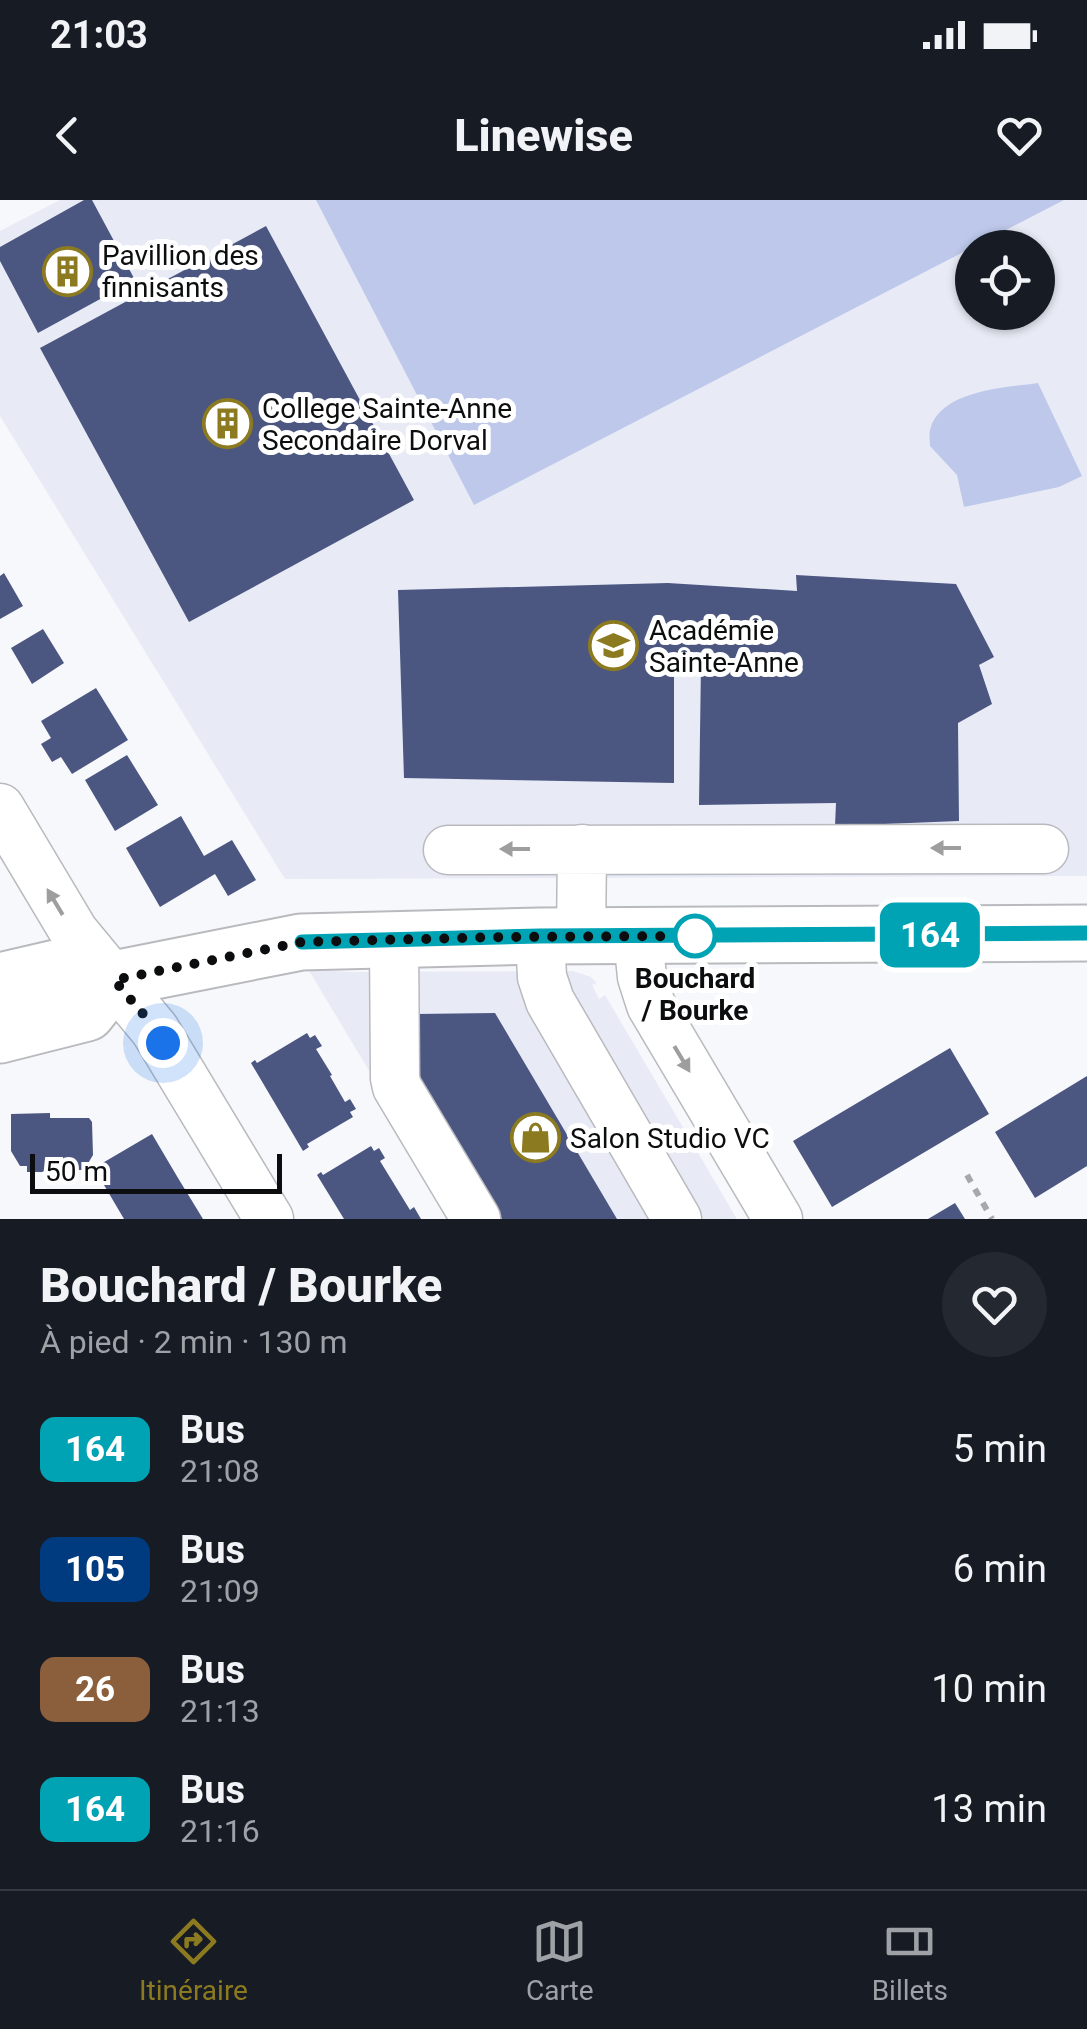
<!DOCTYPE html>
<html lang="fr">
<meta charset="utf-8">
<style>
body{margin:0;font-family:Roboto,sans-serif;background:#242831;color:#f1f3f6;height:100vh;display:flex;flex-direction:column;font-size:38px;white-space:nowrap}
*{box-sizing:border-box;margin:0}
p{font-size:32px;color:#9ea1a6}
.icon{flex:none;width:55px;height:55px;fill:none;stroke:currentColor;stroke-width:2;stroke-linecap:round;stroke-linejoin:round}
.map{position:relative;height:1019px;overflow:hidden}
.side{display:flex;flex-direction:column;background:#171b24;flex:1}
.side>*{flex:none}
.badge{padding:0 20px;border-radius:15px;font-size:35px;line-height:65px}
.fabs{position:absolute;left:955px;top:30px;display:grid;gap:20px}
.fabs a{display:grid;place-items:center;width:100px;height:100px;border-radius:50%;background:#171b24;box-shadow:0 2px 8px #0004;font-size:50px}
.scale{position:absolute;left:30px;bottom:25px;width:252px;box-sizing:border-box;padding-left:10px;border:5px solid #0c0d0e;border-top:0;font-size:28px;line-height:35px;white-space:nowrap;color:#0c0d0e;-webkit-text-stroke:8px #fff;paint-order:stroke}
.you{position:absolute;width:50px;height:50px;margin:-25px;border:8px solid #fff;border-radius:50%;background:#1a73e8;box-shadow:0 0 0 15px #1a73e833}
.map>.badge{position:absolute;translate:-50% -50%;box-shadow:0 0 0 5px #fff}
.round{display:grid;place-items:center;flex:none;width:105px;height:105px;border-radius:52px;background:#242831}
.headline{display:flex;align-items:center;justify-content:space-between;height:170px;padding:0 40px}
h1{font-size:48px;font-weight:800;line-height:75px}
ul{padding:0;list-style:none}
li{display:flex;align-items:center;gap:30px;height:120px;padding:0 40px}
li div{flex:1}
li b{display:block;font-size:38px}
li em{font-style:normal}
li .badge{min-width:110px;font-weight:700;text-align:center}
.status{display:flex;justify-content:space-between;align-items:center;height:70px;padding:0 50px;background:#171b24;direction:ltr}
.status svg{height:28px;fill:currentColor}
header{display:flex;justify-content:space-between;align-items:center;height:130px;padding:0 40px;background:#171b24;font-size:45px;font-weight:800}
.tab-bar{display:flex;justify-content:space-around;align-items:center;height:140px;border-top:2px solid #363941;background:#171b24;font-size:28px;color:#9ea1a6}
.tab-bar a{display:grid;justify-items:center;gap:5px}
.tab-bar .selected{color:#8b7a20}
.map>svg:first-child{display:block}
.built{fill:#e8ebf6;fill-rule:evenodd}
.green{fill:#bdc8ea}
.building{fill:#4b5781}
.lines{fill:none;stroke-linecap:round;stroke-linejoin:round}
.minor-casing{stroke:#b9babe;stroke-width:51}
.major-casing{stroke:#b9babe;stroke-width:59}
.path{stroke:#a7a8ab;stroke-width:6;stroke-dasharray:8 8;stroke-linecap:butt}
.minor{stroke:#fff;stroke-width:48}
.major{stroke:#fff;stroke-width:55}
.oneway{fill:#9e9e9f}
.line-casing{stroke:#fff;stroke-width:22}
.line{stroke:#00a3b4;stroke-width:15}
.walk{stroke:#0c0d0e;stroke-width:10;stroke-dasharray:0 18}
.stop-dot{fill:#fff;stroke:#00a3b4;stroke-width:5}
.labels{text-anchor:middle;stroke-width:10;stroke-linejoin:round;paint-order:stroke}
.poi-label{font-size:28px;fill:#0c0d0e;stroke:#fff;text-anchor:start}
.stop-label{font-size:28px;font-weight:bold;fill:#0c0d0e;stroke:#fff}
</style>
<div class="status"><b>21:03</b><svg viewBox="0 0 49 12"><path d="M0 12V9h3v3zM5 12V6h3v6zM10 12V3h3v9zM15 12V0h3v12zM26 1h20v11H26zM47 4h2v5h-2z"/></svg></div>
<header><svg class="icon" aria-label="back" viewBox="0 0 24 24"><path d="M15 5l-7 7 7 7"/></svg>Linewise<svg class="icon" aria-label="heart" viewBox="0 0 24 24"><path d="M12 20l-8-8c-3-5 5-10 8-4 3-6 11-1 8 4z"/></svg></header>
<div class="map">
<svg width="1087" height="1019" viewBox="0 0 1087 1019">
<rect width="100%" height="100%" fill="#f7f8fc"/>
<path class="built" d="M 60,0 L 1087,0 L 1087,676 L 285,679 L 0,216 L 0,31 ZM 972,48 L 1038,48 L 1038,112 L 972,112 Z
M 308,769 L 349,772 L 573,771 L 591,777 L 597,783 L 592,785 L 599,799 L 605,795 L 737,1019 L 458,1019 Z"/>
<path class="green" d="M 316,0 L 1064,0 L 474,305 Z
M 1038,183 L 1082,276 L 1059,287 L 964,307 L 957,275 L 930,246 C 930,241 929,235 930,230 C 940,190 1005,188 1038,183 Z"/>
<path class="building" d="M 84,0 L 92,0 L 135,80 L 38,133 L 0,61 L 0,47 Z
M 266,26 L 414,300 L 189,422 L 40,148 Z
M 4,373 L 23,406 L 0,419 L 0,376 Z
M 796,375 L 956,384 L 994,457 L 979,465 L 992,504 L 958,523 L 959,621 L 835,626 L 836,603 L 699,605 L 701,463 L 674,465 L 674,583 L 404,578 L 398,390 L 668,383 L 797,391 Z
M 43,429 L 64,463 L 32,484 L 11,448 Z
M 96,488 L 128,540 L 72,574 L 61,557 L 52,562 L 41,544 L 51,538 L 41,521 Z
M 127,555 L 158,605 L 115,631 L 85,580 Z
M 181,616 L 204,656 L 232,640 L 256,680 L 228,696 L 215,674 L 160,707 L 126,648 Z
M 495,813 L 617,1019 L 502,1019 L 417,875 L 415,814 Z
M 307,833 L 310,838 L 315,835 L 322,846 L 316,849 L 332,875 L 330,876 L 345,902 L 350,899 L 356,909 L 350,912 L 353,917 L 307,944 L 309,947 L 303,951 L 251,863 L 255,860 L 257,863 Z
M 950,848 L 989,914 L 832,1007 L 793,941 Z
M 1087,876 L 1087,966 L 1035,998 L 995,932 Z
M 50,913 L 50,918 L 89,918 L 92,922 L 93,955 L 84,970 L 68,970 L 69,972 L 27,972 L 27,966 L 20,966 L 11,951 L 11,914 Z
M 152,934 L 178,978 L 203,1019 L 124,1019 L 94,968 Z
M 371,946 L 374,951 L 379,948 L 385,958 L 380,961 L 410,1010 L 414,1007 L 421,1019 L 344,1019 L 317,975 L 321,972 L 323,975 Z
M 955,1003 L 965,1019 L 928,1019 Z"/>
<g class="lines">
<defs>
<path id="minor" d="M 0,608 L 74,732 L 155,830 L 269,1019
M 448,650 L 1044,649
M 540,736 L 542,777 L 550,801 L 677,1019
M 581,737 L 582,649
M 638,737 L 642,777 L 651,805 L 778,1019
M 394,739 L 395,878 L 397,887 L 476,1019"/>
<path id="major" d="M 0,781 L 56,768 L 114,779 L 301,742 L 540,736 L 1087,733
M 0,835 L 87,813 L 114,779"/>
</defs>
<use href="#minor" class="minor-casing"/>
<use href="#major" class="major-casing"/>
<path class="path" d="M 967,975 L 992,1019"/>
<use href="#minor" class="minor"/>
<use href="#major" class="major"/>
</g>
<defs><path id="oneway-solid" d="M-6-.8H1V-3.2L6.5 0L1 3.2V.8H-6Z" transform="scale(2.5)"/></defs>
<g class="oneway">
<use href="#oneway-solid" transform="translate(946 648) rotate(-180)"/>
<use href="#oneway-solid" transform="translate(515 649) rotate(180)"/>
<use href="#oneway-solid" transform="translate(55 702) rotate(-121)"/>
<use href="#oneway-solid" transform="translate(682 859) rotate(59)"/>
</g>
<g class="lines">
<defs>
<path id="line" d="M 302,742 L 540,736 L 1087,733"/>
</defs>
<use href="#line" class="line-casing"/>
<use href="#line" class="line"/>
<path class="walk" d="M 163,843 L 144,815 L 114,780 L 302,742 L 504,737 L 695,736"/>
</g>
<defs>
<symbol id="building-ring" viewBox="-11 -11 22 22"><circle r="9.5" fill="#fff" stroke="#8b7a20" stroke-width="1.5"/><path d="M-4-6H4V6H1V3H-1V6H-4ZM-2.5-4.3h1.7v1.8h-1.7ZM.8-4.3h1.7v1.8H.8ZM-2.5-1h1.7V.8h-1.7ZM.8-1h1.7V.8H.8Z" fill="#8b7a20"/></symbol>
<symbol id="school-ring" viewBox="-11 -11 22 22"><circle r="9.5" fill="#fff" stroke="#8b7a20" stroke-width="1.5"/><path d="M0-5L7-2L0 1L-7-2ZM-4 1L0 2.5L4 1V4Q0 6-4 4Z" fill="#8b7a20"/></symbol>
<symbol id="shop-ring" viewBox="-11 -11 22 22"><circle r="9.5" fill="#fff" stroke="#8b7a20" stroke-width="1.5"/><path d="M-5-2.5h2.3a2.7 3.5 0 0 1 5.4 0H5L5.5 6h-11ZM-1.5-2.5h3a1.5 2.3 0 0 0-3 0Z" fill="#8b7a20"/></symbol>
</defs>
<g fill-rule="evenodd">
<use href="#building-ring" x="40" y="44" width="55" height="55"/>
<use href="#building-ring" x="200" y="196" width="55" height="55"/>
<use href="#school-ring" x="586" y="418" width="55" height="55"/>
<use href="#shop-ring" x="508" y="910" width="55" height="55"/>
</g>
<circle class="stop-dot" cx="695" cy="736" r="20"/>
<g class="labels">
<g class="poi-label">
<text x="102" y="65">Pavillion des<tspan x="102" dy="32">finnisants</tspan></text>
<text x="262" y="218">College Sainte-Anne<tspan x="262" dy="32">Secondaire Dorval</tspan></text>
<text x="649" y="440">Académie<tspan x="649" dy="32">Sainte-Anne</tspan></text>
<text x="570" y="948">Salon Studio VC</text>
</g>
<g class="stop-label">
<text x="695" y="788">Bouchard<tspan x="695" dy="32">/ Bourke</tspan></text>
</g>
</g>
</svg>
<div class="fabs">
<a><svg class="icon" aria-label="locate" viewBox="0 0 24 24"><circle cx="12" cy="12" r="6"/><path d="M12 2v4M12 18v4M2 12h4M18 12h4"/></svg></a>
</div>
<div class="scale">50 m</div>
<div class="you" style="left:163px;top:843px"></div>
<b class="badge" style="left:930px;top:735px;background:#00a3b4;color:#fff">164</b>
</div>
<section class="side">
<div class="headline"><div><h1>Bouchard / Bourke</h1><p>À pied · 2 min · 130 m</p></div><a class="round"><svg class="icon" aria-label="heart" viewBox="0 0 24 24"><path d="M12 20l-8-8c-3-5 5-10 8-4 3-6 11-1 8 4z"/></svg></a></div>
<ul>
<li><span class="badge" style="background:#00a3b4;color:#fff">164</span><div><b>Bus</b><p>21:08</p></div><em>5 min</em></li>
<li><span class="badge" style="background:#003b80;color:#fff">105</span><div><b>Bus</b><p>21:09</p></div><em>6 min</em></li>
<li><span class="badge" style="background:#8b5e3c;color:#fff">26</span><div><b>Bus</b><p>21:13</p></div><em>10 min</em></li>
<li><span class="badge" style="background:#00a3b4;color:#fff">164</span><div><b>Bus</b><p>21:16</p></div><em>13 min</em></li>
</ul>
</section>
<nav class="tab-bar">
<a class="selected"><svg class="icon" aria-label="directions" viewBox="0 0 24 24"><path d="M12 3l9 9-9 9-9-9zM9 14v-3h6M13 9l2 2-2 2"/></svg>Itinéraire</a>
<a><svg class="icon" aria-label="map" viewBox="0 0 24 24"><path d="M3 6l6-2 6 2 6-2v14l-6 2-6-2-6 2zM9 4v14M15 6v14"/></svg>Carte</a>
<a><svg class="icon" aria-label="tickets" viewBox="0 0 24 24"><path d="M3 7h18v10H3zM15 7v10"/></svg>Billets</a>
</nav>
